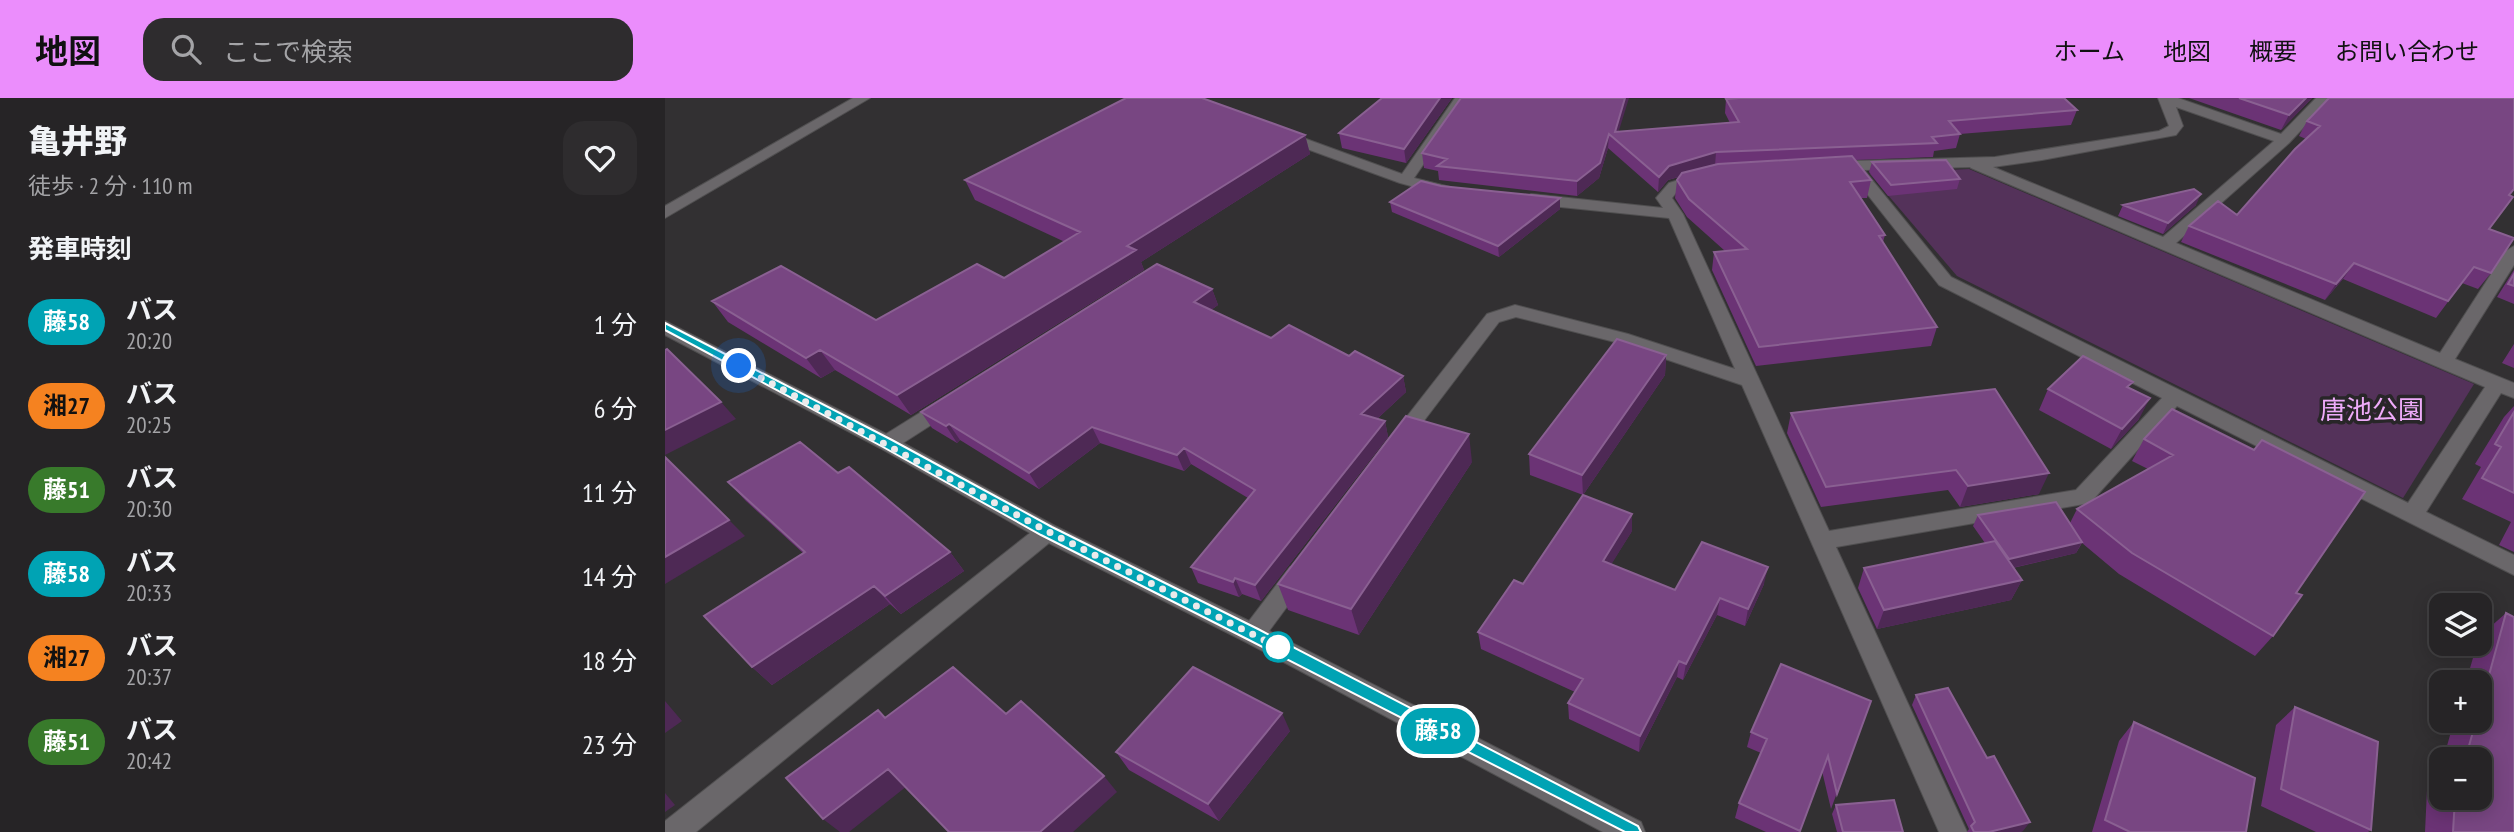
<!DOCTYPE html>
<html lang="ja">
<meta charset="utf-8">
<style>
body{margin:0;font-family:"PT Sans Narrow","Noto Sans JP",sans-serif;background:#2e2c2e;color:#f1f3f6;height:100vh;display:flex;flex-direction:column;font-size:26px;white-space:nowrap}
*{box-sizing:border-box;margin:0}
p{font-size:23px;color:#a4a4a7}
.icon{flex:none;width:38px;height:38px;fill:none;stroke:currentColor;stroke-width:2;stroke-linecap:round;stroke-linejoin:round}
.map{position:relative;flex:1;overflow:hidden}
.drawer{display:flex;flex-direction:column;background:#262426;width:665px}
.drawer>*{flex:none}
.badge{padding:0 14px;border-radius:23px;font-size:24px;line-height:46px}
.tools{position:absolute;left:1764px;top:495px;display:grid;gap:14px}
.tools a{display:grid;place-items:center;width:63px;height:63px;border-radius:14px;background:#262426;box-shadow:0 4px 18px #0003,0 0 0 2px #424143;font-size:35px}
.you{position:absolute;width:35px;height:35px;margin:-18px;border:5px solid #fff;border-radius:50%;background:#1a73e8;box-shadow:0 0 0 10px #1a73e833}
.map>.badge{position:absolute;translate:-50% -50%;box-shadow:0 0 0 4px #fff}
h2{padding:0 28px;font-size:26px;line-height:63px}
.round{display:grid;place-items:center;flex:none;width:74px;height:74px;border-radius:21px;background:#2e2c2e}
.overview{display:flex;align-items:center;justify-content:space-between;height:119px;padding:0 28px}
h1{font-size:33px;font-weight:800;line-height:52px}
ul{padding:0;list-style:none}
li{display:flex;align-items:center;gap:21px;height:84px;padding:0 28px}
li div{flex:1}
li b{display:block;font-size:26px}
li em{font-style:normal}
li .badge{min-width:77px;font-weight:700;text-align:center}
header{display:flex;align-items:center;gap:42px;box-sizing:border-box;height:98px;padding:0 35px;background:#eb8dfc;color:#111}
header strong{font-size:33px}
nav{display:flex;gap:38px;margin-inline-start:auto;font-size:24px}
.search{width:490px;height:63px;background:#2e2c2e;display:flex;align-items:center;gap:18px;box-sizing:border-box;padding:0 24px;border-radius:21px;color:#a4a4a7;font-size:26px}
main{display:flex;flex:1;min-height:0}
.map>svg:first-child{display:block}
.green{fill:#54325a}
.lines{fill:none;stroke-linecap:round;stroke-linejoin:round}
.minor-casing{stroke:#504f50;stroke-width:2}
.minor{fill:#6a676a;fill-rule:evenodd}
.wall{fill:#6b3375}
.shaded-wall{fill:#4e2955}
.building{fill:#784682;stroke:#8a6092;stroke-width:2}
.line{fill:#00a3b4;stroke:#fff;stroke-width:2}
.walk{stroke:#ebeaeb;stroke-width:7;stroke-dasharray:0 12.6}
.stop-dot{fill:#fff;stroke:#00a3b4;stroke-width:3.5}
.labels{text-anchor:middle;stroke-width:7;stroke-linejoin:round;paint-order:stroke}
.park-label{font-size:26px;fill:#eeabf9;stroke:#282628}
</style>
<header>
<strong>地図</strong>
<div class="search"><svg class="icon" aria-label="search" viewBox="0 0 24 24"><circle cx="10" cy="10" r="6"/><path d="M15 15l6 6"/></svg>ここで検索</div>
<nav><a>ホーム</a><a>地図</a><a>概要</a><a>お問い合わせ</a></nav>
</header>
<main>
<section class="drawer">
<div class="overview"><div><h1>亀井野</h1><p>徒歩 · 2 分 · 110 m</p></div><a class="round"><svg class="icon" aria-label="heart" viewBox="0 0 24 24"><path d="M12 20l-8-8c-3-5 5-10 8-4 3-6 11-1 8 4z"/></svg></a></div>
<h2>発車時刻</h2>
<ul>
<li><span class="badge" style="background:#00a3b4;color:#fff">藤58</span><div><b>バス</b><p>20:20</p></div><em>1 分</em></li>
<li><span class="badge" style="background:#f58220;color:#111">湘27</span><div><b>バス</b><p>20:25</p></div><em>6 分</em></li>
<li><span class="badge" style="background:#387a2b;color:#fff">藤51</span><div><b>バス</b><p>20:30</p></div><em>11 分</em></li>
<li><span class="badge" style="background:#00a3b4;color:#fff">藤58</span><div><b>バス</b><p>20:33</p></div><em>14 分</em></li>
<li><span class="badge" style="background:#f58220;color:#111">湘27</span><div><b>バス</b><p>20:37</p></div><em>18 分</em></li>
<li><span class="badge" style="background:#387a2b;color:#fff">藤51</span><div><b>バス</b><p>20:42</p></div><em>23 分</em></li>
</ul>
</section>
<div class="map">
<svg width="1849" height="734" viewBox="0 0 1849 734">
<rect width="100%" height="100%" fill="#323032"/>
<path class="green" d="M 1304,71 L 1809,286 L 1738,400 L 1292,178 L 1205,76 Z"/>
<g class="lines">
<defs>
<path id="minor" d="M 188,0 L 205,0 L 0,120 L 0,108 Z
M 790,0 L 804,0 L 749,80 L 785,89 L 787,92 L 785,95 L 779,97 L 735,85 L 612,40 L 610,37 L 612,34 L 622,34 L 737,76 Z
M 1493,0 L 1513,0 L 1616,36 L 1651,0 L 1666,0 L 1624,45 L 1511,145 L 1775,255 L 1841,153 L 1849,148 L 1849,167 L 1790,261 L 1849,285 L 1849,300 L 1836,295 L 1761,414 L 1849,457 L 1849,477 L 1512,308 L 1425,405 L 1171,449 L 1302,734 L 1274,734 L 1077,287 L 950,244 L 851,219 L 834,224 L 739,349 L 732,351 L 725,349 L 722,344 L 822,216 L 850,207 L 963,236 L 1070,271 L 1004,120 L 866,106 L 858,101 L 866,96 L 998,110 L 991,100 L 1004,85 L 1036,75 L 1041,77 L 1044,80 L 1041,83 L 1014,91 L 1007,100 L 1018,116 L 1164,433 L 1411,392 L 1497,300 L 1274,187 L 1180,68 L 1188,63 L 1330,59 L 1494,33 L 1504,28 ZM 1511,9 L 1609,43 L 1498,139 L 1328,69 L 1377,62 L 1511,37 L 1518,28 ZM 1305,69 L 1306,70 L 1820,289 L 1743,405 L 1286,179 L 1199,72 Z
M 0,223 L 221,336 L 277,301 L 291,301 L 294,306 L 291,311 L 238,345 L 390,428 L 584,523 L 625,469 L 633,467 L 641,469 L 645,476 L 641,483 L 604,533 L 976,724 L 980,734 L 938,734 L 579,543 L 384,445 L 31,734 L 0,734 L 0,723 L 365,435 L 215,350 L 0,237 Z"/>
</defs>
<use href="#minor" class="minor-casing"/>
<use href="#minor" class="minor"/>
</g>
<path class="wall" d="M 787,0 L 741,65 L 677,50 L 674,35 Z
M 1524,0 L 1647,0 L 1616,32 Z
M 1061,1 L 1412,12 L 1406,27 L 1295,36 L 1291,50 L 1269,53 L 1268,59 L 1190,62 L 1206,82 L 1202,100 L 1196,100 L 1220,137 L 1218,144 L 1272,229 L 1266,248 L 1091,268 L 1047,172 L 1049,154 L 1060,153 L 1022,119 L 1010,100 L 1012,82 L 1014,79 L 1003,82 L 993,94 L 943,50 L 934,80 L 912,98 L 774,82 L 773,73 L 759,70 L 757,55 L 954,34 L 1065,25 L 1060,15 Z
M 1642,23 L 1844,97 L 1824,131 L 1826,175 L 1813,191 L 1797,185 L 1771,220 L 1678,181 L 1660,202 L 1516,144 L 1524,128 L 1572,117 L 1641,41 L 1634,38 Z
M 640,37 L 645,56 L 476,164 L 479,172 L 246,317 L 170,272 L 156,280 L 63,224 L 47,203 L 211,222 L 339,180 L 400,144 L 310,102 L 300,82 Z
M 1207,64 L 1295,81 L 1292,91 L 1223,98 L 1204,74 Z
M 725,104 L 895,111 L 834,159 L 727,114 Z
M 1458,107 L 1531,107 L 1498,136 L 1453,118 Z
M 1849,172 L 1849,206 L 1832,199 Z
M 547,191 L 553,207 L 546,212 L 606,240 L 684,258 L 738,278 L 741,294 L 712,321 L 720,323 L 723,339 L 596,503 L 577,496 L 574,499 L 533,485 L 526,469 L 583,400 L 526,366 L 519,373 L 435,345 L 374,391 L 295,342 L 292,345 L 267,330 L 256,314 Z
M 1849,246 L 1849,270 L 1837,265 Z
M 1001,257 L 1000,277 L 918,397 L 865,377 L 864,356 Z
M 1464,290 L 1474,321 L 1446,351 L 1374,312 L 1383,291 Z
M 1849,308 L 1849,454 L 1834,447 L 1846,424 L 1797,401 L 1816,369 L 1810,366 L 1839,319 Z
M 1507,311 L 1631,495 L 1608,538 L 1590,558 L 1454,476 L 1417,445 L 1411,455 L 1348,470 L 1357,482 L 1346,502 L 1212,531 L 1193,490 L 1199,470 L 1320,445 L 1308,428 L 1313,417 L 1405,425 L 1412,411 L 1483,371 L 1467,363 L 1479,341 Z
M 1126,315 L 1374,396 L 1295,409 L 1283,392 L 1156,409 L 1122,335 Z
M 807,364 L 694,537 L 623,512 L 613,486 Z
M 173,375 L 285,454 L 299,473 L 236,516 L 225,506 L 107,587 L 87,569 L 138,455 L 81,403 L 63,384 Z
M 967,433 L 946,466 L 1010,492 L 1099,486 L 1080,528 L 1052,517 L 1018,582 L 1012,579 L 974,654 L 904,621 L 903,605 L 910,594 L 816,551 L 813,534 L 858,486 Z
M 1841,515 L 1849,734 L 1760,734 L 1762,692 L 1771,686 L 1776,668 L 1776,700 L 1815,700 L 1815,662 L 1778,662 L 1789,623 L 1815,623 L 1815,584 L 1801,584 L 1812,546 L 1815,546 L 1815,538 Z
M 1251,597 L 1358,733 L 1354,734 L 1302,734 L 1304,731 L 1247,607 Z
M 1206,603 L 1166,711 L 1157,673 L 1135,734 L 1101,734 L 1070,720 L 1074,705 L 1096,655 L 1082,649 L 1086,634 Z
M 1630,609 L 1706,732 L 1703,734 L 1651,734 L 1596,708 L 1611,627 Z
M 1469,624 L 1581,734 L 1427,734 L 1454,643 Z
M 625,633 L 554,723 L 464,672 L 451,654 Z
M 1171,707 L 1238,734 L 1172,734 L 1167,716 Z"/>
<path class="shaded-wall" d="M 775,0 L 787,0 L 741,65 L 739,51 Z
M 960,0 L 964,0 L 951,42 L 950,34 Z
M 1641,0 L 1647,0 L 1616,32 L 1624,17 Z
M 944,36 L 943,50 L 934,80 L 912,98 L 912,83 Z
M 640,37 L 645,56 L 476,164 L 479,172 L 246,317 L 232,297 L 462,148 Z
M 1051,54 L 1050,68 L 1003,82 L 993,94 L 994,79 L 1004,68 Z
M 1536,96 L 1531,107 L 1498,136 L 1503,125 Z
M 895,100 L 895,111 L 834,159 L 833,148 Z
M 1689,165 L 1678,181 L 1660,202 L 1671,186 Z
M 547,191 L 553,207 L 535,220 L 529,204 Z
M 155,252 L 170,272 L 156,280 L 141,260 Z
M 1001,257 L 1000,277 L 918,397 L 917,377 Z
M 738,278 L 741,294 L 700,332 L 696,316 Z
M 1485,300 L 1474,321 L 1446,351 L 1457,331 Z
M 56,304 L 71,321 L 0,357 L 0,332 Z
M 720,323 L 723,339 L 596,503 L 590,487 Z
M 284,326 L 295,342 L 292,345 L 281,328 Z
M 427,329 L 435,345 L 374,391 L 364,375 Z
M 804,336 L 807,364 L 694,537 L 686,511 Z
M 519,350 L 526,366 L 519,373 L 512,357 Z
M 1384,375 L 1374,396 L 1295,409 L 1303,388 Z
M 967,416 L 967,433 L 938,480 L 938,463 Z
M 64,422 L 80,438 L 0,486 L 0,459 Z
M 1417,444 L 1411,455 L 1338,472 L 1344,461 Z
M 285,454 L 299,473 L 236,516 L 220,498 Z
M 1103,469 L 1099,486 L 1080,528 L 1083,511 Z
M 570,480 L 577,496 L 574,499 L 568,484 Z
M 1357,482 L 1346,502 L 1212,531 L 1219,512 Z
M 209,488 L 225,506 L 107,587 L 87,569 Z
M 1055,500 L 1052,517 L 1018,582 L 1021,566 Z
M 1014,563 L 1012,579 L 974,654 L 975,638 Z
M 0,603 L 17,623 L 0,635 Z
M 617,615 L 625,633 L 554,723 L 543,706 Z
M 223,671 L 242,688 L 184,734 L 175,734 L 158,721 Z
M 439,678 L 452,694 L 408,734 L 375,734 Z
M 0,695 L 10,707 L 0,714 Z
M 1365,724 L 1358,733 L 1354,734 L 1324,734 Z"/>
<path class="building" d="M 461,0 L 537,0 L 640,37 L 462,148 L 471,152 L 232,297 L 155,252 L 141,260 L 47,203 L 116,168 L 211,222 L 312,166 L 339,180 L 415,134 L 300,82 Z
M 717,0 L 775,0 L 739,51 L 674,35 Z
M 796,0 L 960,0 L 950,34 L 1074,24 L 1061,1 L 1074,0 L 1399,0 L 1412,12 L 1284,23 L 1295,36 L 1267,39 L 1272,45 L 1051,54 L 1004,68 L 994,79 L 944,36 L 935,65 L 912,83 L 772,68 L 782,61 L 757,55 Z
M 1574,0 L 1641,0 L 1624,17 Z
M 1664,0 L 1849,0 L 1849,91 L 1844,97 L 1848,99 L 1824,131 L 1849,140 L 1826,175 L 1809,169 L 1783,203 L 1689,165 L 1671,186 L 1524,128 L 1553,103 L 1572,117 L 1630,51 L 1655,28 L 1642,23 Z
M 1187,58 L 1206,82 L 1185,84 L 1220,137 L 1214,138 L 1272,229 L 1094,249 L 1049,154 L 1082,151 L 1024,101 L 1012,82 L 1017,75 L 1053,66 Z
M 1281,62 L 1295,81 L 1226,87 L 1207,64 Z
M 756,83 L 776,88 L 895,100 L 833,148 L 725,104 Z
M 1529,91 L 1536,96 L 1503,125 L 1458,107 Z
M 492,166 L 547,191 L 529,204 L 606,240 L 624,227 L 684,258 L 690,253 L 738,278 L 696,316 L 720,323 L 590,487 L 570,480 L 568,484 L 526,469 L 590,392 L 519,350 L 512,357 L 427,329 L 364,375 L 284,326 L 281,328 L 256,314 Z
M 1849,176 L 1849,188 L 1843,186 Z
M 952,241 L 1001,257 L 917,377 L 864,356 Z
M 2,251 L 56,304 L 0,332 L 0,252 Z
M 1418,258 L 1468,284 L 1462,289 L 1485,300 L 1457,331 L 1383,291 Z
M 1330,291 L 1384,375 L 1303,388 L 1291,372 L 1161,389 L 1126,315 Z
M 1507,311 L 1589,352 L 1597,342 L 1700,394 L 1631,495 L 1637,497 L 1608,538 L 1467,455 L 1412,411 L 1508,357 L 1479,341 Z
M 1849,314 L 1849,395 L 1817,380 L 1836,349 L 1830,346 Z
M 741,318 L 804,336 L 686,511 L 613,486 Z
M 135,344 L 173,375 L 184,369 L 285,454 L 220,498 L 209,488 L 87,569 L 39,518 L 140,454 L 63,384 Z
M 0,359 L 64,422 L 0,459 Z
M 918,397 L 967,416 L 938,463 L 1010,492 L 1037,444 L 1103,469 L 1083,511 L 1055,500 L 1021,566 L 1014,563 L 975,638 L 903,605 L 918,581 L 813,534 L 849,482 L 858,486 Z
M 1391,404 L 1417,444 L 1344,461 L 1313,417 Z
M 1330,443 L 1357,482 L 1219,512 L 1199,470 Z
M 1841,515 L 1849,519 L 1849,734 L 1788,734 L 1790,700 L 1815,700 L 1815,662 L 1800,662 L 1811,623 L 1815,623 L 1815,610 Z
M 1116,566 L 1206,603 L 1172,696 L 1163,658 L 1135,733 L 1074,705 L 1102,641 L 1086,634 Z
M 288,569 L 341,616 L 356,603 L 439,678 L 375,734 L 284,734 L 223,671 L 158,721 L 121,680 L 213,612 L 220,620 Z
M 528,569 L 617,615 L 543,706 L 451,654 Z
M 1283,590 L 1322,660 L 1329,658 L 1365,724 L 1324,734 L 1309,734 L 1306,728 L 1310,724 L 1251,597 Z
M 1630,609 L 1713,644 L 1706,732 L 1616,691 Z
M 1469,624 L 1590,680 L 1581,734 L 1465,734 L 1440,722 Z
M 1229,702 L 1238,734 L 1178,734 L 1171,707 Z"/>
<path class="line" d="M 0,225 L 227,342 L 387,429 L 593,531 L 973,728 L 976,734 L 960,734 L 582,541 L 376,437 L 218,349 L 0,232 Z"/>
<g class="lines">
<path class="walk" d="M 74,268 L 382,433 L 613,549"/>
</g>
<circle class="stop-dot" cx="613" cy="549" r="14"/>
<g class="labels">
<g class="park-label">
<text x="1707" y="321">唐池公園</text>
</g>
</g>
</svg>
<div class="tools">
<a><svg class="icon" aria-label="layers" viewBox="0 0 24 24"><path d="M12 4l9 5-9 5-9-5zM3 14l9 5 9-5"/></svg></a>
<a>+</a>
<a>−</a>
</div>
<div class="you" style="left:74px;top:268px"></div>
<b class="badge" style="left:773px;top:633px;background:#00a3b4;color:#fff">藤58</b>
</div>
</main>
